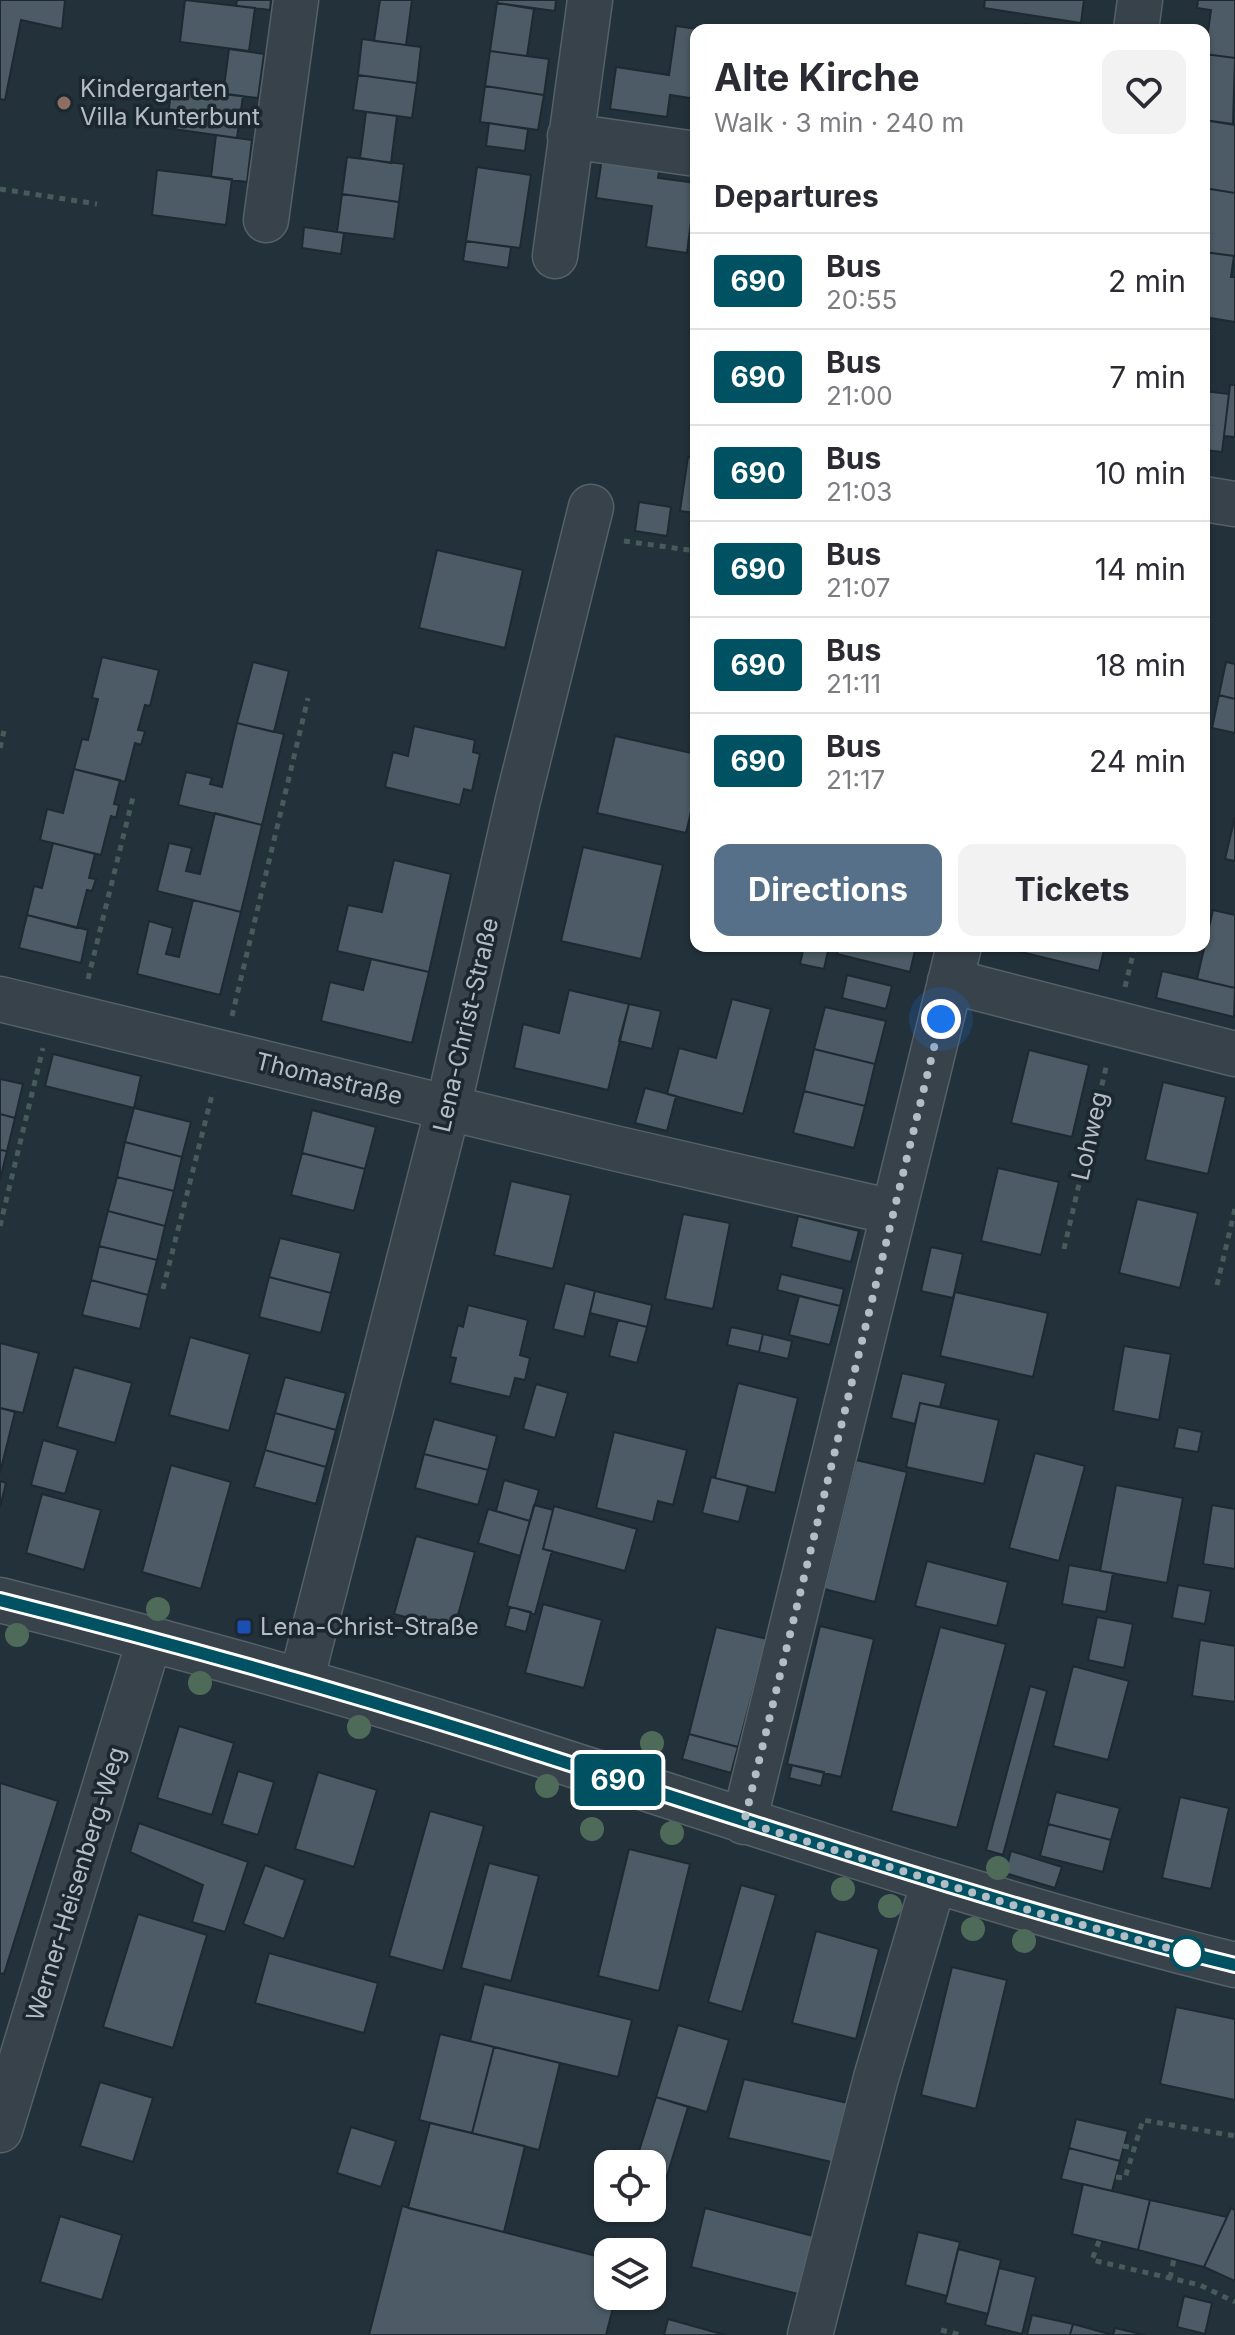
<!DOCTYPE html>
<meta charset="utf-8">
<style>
body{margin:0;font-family:Inter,sans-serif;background:#f2f2f3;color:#2b2b33;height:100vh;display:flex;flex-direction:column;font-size:30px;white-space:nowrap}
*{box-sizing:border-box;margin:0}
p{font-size:26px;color:#7c7c81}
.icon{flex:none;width:44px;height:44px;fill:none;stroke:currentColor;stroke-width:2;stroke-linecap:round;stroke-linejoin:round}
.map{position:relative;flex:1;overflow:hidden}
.drawer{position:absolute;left:690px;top:24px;width:520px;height:928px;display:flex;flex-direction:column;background:#fff;border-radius:16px;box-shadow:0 2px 6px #0004}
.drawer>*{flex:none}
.badge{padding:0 16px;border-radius:6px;font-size:28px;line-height:52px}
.fabs{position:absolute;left:594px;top:2150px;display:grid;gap:16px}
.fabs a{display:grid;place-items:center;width:72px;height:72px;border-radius:16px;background:#fff;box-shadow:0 2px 6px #0004;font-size:40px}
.you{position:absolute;width:40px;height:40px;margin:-20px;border:6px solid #fff;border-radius:50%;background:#1a73e8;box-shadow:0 0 0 12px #1a73e833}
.map>.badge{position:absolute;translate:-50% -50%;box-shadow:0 0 0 4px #fff}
h2{padding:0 24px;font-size:30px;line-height:72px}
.round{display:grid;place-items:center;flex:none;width:84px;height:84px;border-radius:16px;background:#f2f2f3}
.headline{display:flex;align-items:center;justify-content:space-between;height:136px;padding:0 24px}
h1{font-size:38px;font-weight:700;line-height:60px}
.primary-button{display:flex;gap:16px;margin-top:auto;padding:16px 24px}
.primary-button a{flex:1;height:92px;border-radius:16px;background:#56708a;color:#fff;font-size:32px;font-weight:700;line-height:92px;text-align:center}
.primary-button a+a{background:#f2f2f3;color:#2b2b33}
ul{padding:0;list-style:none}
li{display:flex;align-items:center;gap:24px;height:96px;padding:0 24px;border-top:2px solid #e1e1e2}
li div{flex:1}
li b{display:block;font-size:30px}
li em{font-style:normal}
li .badge{min-width:88px;font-weight:700;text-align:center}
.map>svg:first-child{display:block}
.building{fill:#4c5b65;stroke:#1e2931;stroke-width:2}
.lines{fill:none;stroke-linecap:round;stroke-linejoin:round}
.minor-casing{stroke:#556068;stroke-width:47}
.path{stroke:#475b5a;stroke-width:5;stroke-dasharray:6 6;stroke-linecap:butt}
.minor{stroke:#37424a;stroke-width:44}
.tree{fill:#4e6b5a}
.line-casing{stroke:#fff;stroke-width:18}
.line{stroke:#005262;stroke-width:12}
.walk{stroke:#b2bdc6;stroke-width:8;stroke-dasharray:0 14.4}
.education-dot{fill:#8d6e63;stroke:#1c272f;stroke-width:3}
.transit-dot{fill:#1a4fb4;stroke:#1c272f;stroke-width:3}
.stop-dot{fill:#fff;stroke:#005262;stroke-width:4}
.labels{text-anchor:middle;stroke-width:7;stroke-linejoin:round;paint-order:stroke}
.poi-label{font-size:24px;fill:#b2bdc6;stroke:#1c272f;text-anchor:start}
.street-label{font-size:24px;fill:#b2bdc6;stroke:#1c272f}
</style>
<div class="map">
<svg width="1235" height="2335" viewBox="0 0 1235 2335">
<rect width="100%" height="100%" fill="#23313a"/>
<path class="building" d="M 0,0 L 65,0 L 62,29 L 21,20 L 5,100 L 0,99 Z
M 185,0 L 255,8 L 249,51 L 180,42 Z
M 237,0 L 271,0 L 270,10 L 236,6 Z
M 380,0 L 412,0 L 406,45 L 374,41 Z
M 498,0 L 556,0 L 555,11 L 497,3 Z
M 985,0 L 1084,0 L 1081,23 L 984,8 Z
M 1198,0 L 1235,0 L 1235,58 L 1205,54 L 1211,10 L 1197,8 Z
M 497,3 L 534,9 L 527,56 L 490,51 Z
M 1024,24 L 1068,30 L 1023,30 Z
M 676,26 L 705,30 L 696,30 L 696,99 L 670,95 L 667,117 L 610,109 L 616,67 L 669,75 Z
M 362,39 L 421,47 L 417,83 L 358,75 Z
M 229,49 L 264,54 L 258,98 L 223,94 Z
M 490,51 L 549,59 L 544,95 L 485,86 Z
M 1205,54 L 1235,58 L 1233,124 L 1204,120 Z
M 358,75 L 417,83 L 412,118 L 353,110 Z
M 485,86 L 544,95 L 538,130 L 480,122 Z
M 172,87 L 243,96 L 237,138 L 166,128 Z
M 366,112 L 397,116 L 391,163 L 360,158 Z
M 1204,120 L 1235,125 L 1235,193 L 1204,188 L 1207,142 L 1204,141 Z
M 489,123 L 528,129 L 525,151 L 486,146 Z
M 216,135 L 252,140 L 247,182 L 211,177 Z
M 347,157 L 404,164 L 399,202 L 342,194 Z
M 602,158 L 660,166 L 658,178 L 696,183 L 687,253 L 646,247 L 652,206 L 596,198 Z
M 477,167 L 531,175 L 520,248 L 466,241 Z
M 157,170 L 232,179 L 226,225 L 152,215 Z
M 1204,188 L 1235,193 L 1235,256 L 1204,252 Z
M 342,194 L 399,202 L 394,239 L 337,232 Z
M 304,227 L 344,233 L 341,254 L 302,248 Z
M 466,241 L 511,247 L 508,268 L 463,261 Z
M 1204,252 L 1234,256 L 1231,277 L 1235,277 L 1235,322 L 1204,317 Z
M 1230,385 L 1235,385 L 1235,437 L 1224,436 Z
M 1204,391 L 1229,394 L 1222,452 L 1204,450 Z
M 688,457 L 696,458 L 696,513 L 680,511 Z
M 639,502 L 671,507 L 667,536 L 635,531 Z
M 437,550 L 523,570 L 505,648 L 419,628 Z
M 102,657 L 159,670 L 150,706 L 145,705 L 138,730 L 145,731 L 141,745 L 135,743 L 125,782 L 74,769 L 82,739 L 88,740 L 98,699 L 92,698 Z
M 253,662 L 289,671 L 274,732 L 237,723 Z
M 1226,662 L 1235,664 L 1235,699 L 1219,695 Z
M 1219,695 L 1235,699 L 1235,733 L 1212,728 Z
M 237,723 L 284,734 L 262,825 L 178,805 L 186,772 L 212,778 L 210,784 L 222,787 Z
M 414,726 L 475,740 L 473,752 L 480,754 L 472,791 L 464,789 L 460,805 L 385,787 L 393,752 L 408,756 Z
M 615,736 L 696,754 L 696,791 L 686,833 L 597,813 Z
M 74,769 L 120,780 L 114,804 L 119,805 L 116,818 L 111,816 L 101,855 L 40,840 L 47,809 L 63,813 Z
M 215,813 L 262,825 L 241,912 L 157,891 L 169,843 L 192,848 L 186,871 L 200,874 Z
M 1235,817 L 1235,861 L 1225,859 Z
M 53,843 L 95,854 L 89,878 L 96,879 L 92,891 L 87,890 L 77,928 L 27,915 L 34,886 L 42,888 Z
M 583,847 L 663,865 L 641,959 L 561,941 Z
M 394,860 L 451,874 L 429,972 L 337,951 L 348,905 L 382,912 Z
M 193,900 L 241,912 L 220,995 L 137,974 L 149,921 L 173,928 L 166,954 L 179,957 Z
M 1213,910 L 1235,915 L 1235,988 L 1197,979 Z
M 27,915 L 88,930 L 81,963 L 19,948 Z
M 804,946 L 829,946 L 824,969 L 800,964 Z
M 839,946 L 916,946 L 910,972 L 837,954 Z
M 1018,946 L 1105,946 L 1099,971 L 1017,951 Z
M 371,959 L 429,972 L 412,1043 L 321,1021 L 330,982 L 363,990 Z
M 1162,971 L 1235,988 L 1234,1017 L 1156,998 Z
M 847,975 L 892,986 L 886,1009 L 842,998 Z
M 569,990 L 629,1004 L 608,1090 L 514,1068 L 523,1024 L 559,1033 Z
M 732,999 L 771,1009 L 743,1114 L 667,1094 L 679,1048 L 716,1058 Z
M 629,1004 L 661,1011 L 652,1049 L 619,1041 Z
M 825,1007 L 886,1021 L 875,1064 L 814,1049 Z
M 814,1049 L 875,1064 L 865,1106 L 804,1091 Z
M 1029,1050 L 1089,1065 L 1072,1137 L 1011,1123 Z
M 53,1054 L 141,1076 L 134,1108 L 45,1086 Z
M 0,1079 L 23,1084 L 15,1118 L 0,1114 Z
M 1163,1082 L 1226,1097 L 1208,1174 L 1145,1160 Z
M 645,1088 L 676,1096 L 667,1131 L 635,1123 Z
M 804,1091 L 865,1106 L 854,1148 L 793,1133 Z
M 134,1108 L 191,1122 L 182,1157 L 125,1142 Z
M 312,1110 L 376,1127 L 365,1169 L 302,1153 Z
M 0,1114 L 15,1118 L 7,1151 L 0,1150 Z
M 125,1142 L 182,1157 L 174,1191 L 117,1177 Z
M 0,1150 L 7,1151 L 0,1180 Z
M 302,1153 L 365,1169 L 354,1211 L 291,1195 Z
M 998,1168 L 1059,1182 L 1041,1255 L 981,1241 Z
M 117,1177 L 174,1191 L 165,1226 L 108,1211 Z
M 511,1181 L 571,1195 L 553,1269 L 494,1255 Z
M 1137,1199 L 1198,1213 L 1180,1288 L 1119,1273 Z
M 108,1211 L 165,1226 L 157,1260 L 99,1246 Z
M 683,1214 L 730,1223 L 713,1309 L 665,1299 Z
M 798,1216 L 859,1231 L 851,1262 L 791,1247 Z
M 280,1238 L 341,1253 L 331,1293 L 269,1277 Z
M 99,1246 L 157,1260 L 148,1295 L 91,1280 Z
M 931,1247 L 963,1254 L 953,1298 L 921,1291 Z
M 781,1274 L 844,1289 L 840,1306 L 777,1290 Z
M 269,1277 L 331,1293 L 321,1333 L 259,1317 Z
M 91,1280 L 148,1295 L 140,1329 L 82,1315 Z
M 565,1283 L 595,1291 L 584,1337 L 553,1329 Z
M 595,1291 L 652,1305 L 647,1327 L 590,1313 Z
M 955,1292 L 1048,1313 L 1033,1377 L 940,1356 Z
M 799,1296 L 840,1306 L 830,1345 L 789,1335 Z
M 468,1305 L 528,1320 L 520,1355 L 530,1358 L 525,1380 L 515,1378 L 510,1397 L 450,1383 L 456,1358 L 450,1357 L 458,1325 L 463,1327 Z
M 618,1320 L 647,1327 L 637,1363 L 609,1356 Z
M 731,1327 L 763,1334 L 759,1352 L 727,1345 Z
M 763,1334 L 792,1341 L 788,1359 L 759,1352 Z
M 190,1337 L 250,1354 L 229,1431 L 169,1415 Z
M 0,1343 L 39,1353 L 23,1413 L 0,1408 Z
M 1124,1346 L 1171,1354 L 1159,1420 L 1113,1411 Z
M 74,1367 L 132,1383 L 115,1443 L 57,1427 Z
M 902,1373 L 946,1383 L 940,1407 L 920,1403 L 915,1424 L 891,1418 Z
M 285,1377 L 346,1393 L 336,1430 L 275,1413 Z
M 738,1383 L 798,1398 L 775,1493 L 715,1478 Z
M 536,1384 L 568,1393 L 555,1438 L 523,1429 Z
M 920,1403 L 999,1420 L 984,1484 L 906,1467 Z
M 0,1408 L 15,1412 L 0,1473 Z
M 275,1413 L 336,1430 L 326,1467 L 265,1450 Z
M 434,1419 L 497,1436 L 488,1470 L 424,1454 Z
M 1178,1427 L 1202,1432 L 1198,1452 L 1174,1448 Z
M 614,1432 L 687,1450 L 673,1505 L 658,1501 L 653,1522 L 596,1508 Z
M 43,1440 L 78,1450 L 65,1494 L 31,1485 Z
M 265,1450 L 326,1467 L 316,1504 L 254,1487 Z
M 1035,1453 L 1085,1466 L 1059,1561 L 1009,1548 Z
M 424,1454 L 488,1470 L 478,1505 L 415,1488 Z
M 856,1460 L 907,1472 L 875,1602 L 824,1589 Z
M 171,1465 L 231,1482 L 201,1589 L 142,1572 Z
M 711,1477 L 748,1486 L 739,1522 L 702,1513 Z
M 504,1480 L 539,1490 L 530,1521 L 496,1511 Z
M 0,1481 L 6,1483 L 0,1507 Z
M 1116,1485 L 1183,1498 L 1167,1583 L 1100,1571 Z
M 42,1494 L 101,1510 L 84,1570 L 26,1553 Z
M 534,1505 L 553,1510 L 543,1549 L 552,1551 L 535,1614 L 507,1606 Z
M 1212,1505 L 1235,1509 L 1235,1569 L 1203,1564 Z
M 554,1506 L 637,1529 L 625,1571 L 543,1549 Z
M 488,1509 L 530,1521 L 520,1556 L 478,1543 Z
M 416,1536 L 475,1552 L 454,1630 L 394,1614 Z
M 927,1561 L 1008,1582 L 997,1626 L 915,1606 Z
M 1069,1565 L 1113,1573 L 1106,1612 L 1062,1604 Z
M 1178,1585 L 1211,1591 L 1205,1624 L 1172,1618 Z
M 543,1604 L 602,1620 L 584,1688 L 525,1673 Z
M 510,1607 L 531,1612 L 526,1632 L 505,1626 Z
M 1097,1617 L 1133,1624 L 1124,1668 L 1088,1660 Z
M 820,1626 L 874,1639 L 841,1777 L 787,1764 Z
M 716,1627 L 767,1639 L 738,1747 L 689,1734 Z
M 940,1627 L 1006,1644 L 957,1828 L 891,1811 Z
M 1200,1640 L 1235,1646 L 1235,1702 L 1192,1696 Z
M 1073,1666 L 1129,1681 L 1108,1760 L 1053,1746 Z
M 1030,1686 L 1047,1691 L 1003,1855 L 986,1850 Z
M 179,1726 L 234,1743 L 212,1815 L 157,1798 Z
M 689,1734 L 738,1747 L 731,1773 L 682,1759 Z
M 792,1765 L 824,1772 L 821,1786 L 789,1778 Z
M 238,1771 L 274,1782 L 258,1835 L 222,1824 Z
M 318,1772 L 377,1790 L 354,1867 L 295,1849 Z
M 0,1783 L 58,1801 L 4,1974 L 0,1973 Z
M 1056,1792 L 1120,1808 L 1111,1840 L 1048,1824 Z
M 1180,1797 L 1229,1808 L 1211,1889 L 1162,1878 Z
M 430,1811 L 484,1826 L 443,1971 L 389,1956 Z
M 139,1823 L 248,1862 L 225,1932 L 192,1922 L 203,1885 L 130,1852 Z
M 1048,1824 L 1111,1840 L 1103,1872 L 1040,1856 Z
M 629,1849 L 690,1864 L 659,1991 L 598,1976 Z
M 1011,1851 L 1062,1867 L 1055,1888 L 1005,1873 Z
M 489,1863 L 539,1876 L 511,1981 L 461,1968 Z
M 265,1865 L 305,1880 L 284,1939 L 243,1924 Z
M 741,1885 L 776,1895 L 742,2012 L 708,2002 Z
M 138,1914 L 207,1935 L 173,2048 L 103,2027 Z
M 816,1931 L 879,1949 L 856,2039 L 792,2023 Z
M 269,1953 L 378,1983 L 364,2033 L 255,2003 Z
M 952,1967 L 1007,1980 L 976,2109 L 921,2095 Z
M 484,1984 L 632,2020 L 618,2077 L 470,2041 Z
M 1176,2007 L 1235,2019 L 1235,2100 L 1160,2084 Z
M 678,2025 L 729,2040 L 707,2112 L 656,2097 Z
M 440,2034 L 494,2047 L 472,2133 L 419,2120 Z
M 494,2047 L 560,2063 L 539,2150 L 472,2133 Z
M 744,2079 L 852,2104 L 836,2163 L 728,2138 Z
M 100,2082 L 153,2098 L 133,2162 L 80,2146 Z
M 656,2097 L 688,2107 L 659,2202 L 652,2200 L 652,2164 L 635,2164 Z
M 1076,2119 L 1128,2131 L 1120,2161 L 1069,2148 Z
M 430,2123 L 525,2146 L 504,2232 L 408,2208 Z
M 351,2127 L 396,2141 L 381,2187 L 337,2173 Z
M 1069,2148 L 1120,2161 L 1112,2191 L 1061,2179 Z
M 1083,2184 L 1150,2200 L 1138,2250 L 1072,2234 Z
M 1150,2200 L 1227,2217 L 1204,2267 L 1138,2250 Z
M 402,2206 L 608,2259 L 608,2296 L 616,2296 L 606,2335 L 369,2335 Z
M 705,2208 L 817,2237 L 802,2295 L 691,2267 Z
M 1231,2208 L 1235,2210 L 1235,2281 L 1204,2267 Z
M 60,2216 L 122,2235 L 102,2300 L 40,2282 Z
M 918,2232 L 960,2242 L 947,2296 L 905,2285 Z
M 958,2249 L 1001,2260 L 988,2314 L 945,2303 Z
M 999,2268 L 1036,2277 L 1022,2334 L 985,2325 Z
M 1184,2296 L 1212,2303 L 1205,2334 L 1177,2327 Z
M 1032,2315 L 1073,2324 L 1070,2335 L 1027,2335 Z
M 668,2319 L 725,2335 L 664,2335 Z
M 1073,2324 L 1113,2335 L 1070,2335 Z
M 1115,2328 L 1145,2335 L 1113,2335 Z"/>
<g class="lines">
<defs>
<path id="minor" d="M 1136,30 L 1140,0
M 570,136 L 696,154
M 266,220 L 296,0
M 555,256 L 590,0
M 1204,499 L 1235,504
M 950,981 L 1235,1054
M 0,999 L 614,1148 L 892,1212
M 0,1600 C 163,1641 325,1686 486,1737 C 735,1816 981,1902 1235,1965
M 301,1681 L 448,1108 L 518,800 L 591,507
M 744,1822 L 959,946
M 0,2130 L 150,1638
M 810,2335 L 876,2078 L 934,1881"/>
</defs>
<use href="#minor" class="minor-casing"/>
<path class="path" d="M 0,189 L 97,204
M 624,541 L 696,551
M 0,748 L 4,731
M 88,979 L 134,793
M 1125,987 L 1135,946
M 232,1016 L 308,698
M 0,1226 L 43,1048
M 1064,1249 L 1107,1063
M 1217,1285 L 1235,1209
M 163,1289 L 213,1091
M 1123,2146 L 1135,2148
M 1116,2177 L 1125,2178 L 1143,2120 L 1235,2136
M 1099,2241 L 1092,2260 L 1200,2285 L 1235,2302
M 1170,2278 L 1174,2259
M 941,2330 L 961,2335"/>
<use href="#minor" class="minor"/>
</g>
<g class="tree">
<circle cx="158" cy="1609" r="12"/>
<circle cx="17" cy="1635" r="12"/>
<circle cx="200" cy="1683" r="12"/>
<circle cx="359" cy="1727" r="12"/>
<circle cx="652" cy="1743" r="12"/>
<circle cx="547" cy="1786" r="12"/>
<circle cx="592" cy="1829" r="12"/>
<circle cx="672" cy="1833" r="12"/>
<circle cx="998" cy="1868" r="12"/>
<circle cx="843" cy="1889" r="12"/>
<circle cx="890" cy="1906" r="12"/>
<circle cx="973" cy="1929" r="12"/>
<circle cx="1024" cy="1941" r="12"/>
</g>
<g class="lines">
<defs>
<path id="line" d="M 0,1600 C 163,1641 325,1686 486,1737 C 735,1816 981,1902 1235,1965"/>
</defs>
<use href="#line" class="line-casing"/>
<use href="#line" class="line"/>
<path class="walk" d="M 941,1019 L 744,1822 L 1042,1914 L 1187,1953"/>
</g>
<circle class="education-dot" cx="64" cy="103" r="8"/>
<rect class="transit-dot" x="236" y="1619" width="16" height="16" rx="4"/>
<circle class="stop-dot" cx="1187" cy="1953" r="16"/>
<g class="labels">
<g class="poi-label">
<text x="80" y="97">Kindergarten<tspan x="80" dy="28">Villa Kunterbunt</tspan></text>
<text x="260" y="1635">Lena-Christ-Straße</text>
</g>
<g class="street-label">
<text transform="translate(466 1025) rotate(-77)" y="8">Lena-Christ-Straße</text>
<text transform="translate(329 1079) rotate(14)" y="8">Thomastraße</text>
<text transform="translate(1090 1136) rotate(-77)" y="8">Lohweg</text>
<text transform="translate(76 1884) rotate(-73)" y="8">Werner-Heisenberg-Weg</text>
</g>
</g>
</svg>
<div class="fabs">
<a><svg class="icon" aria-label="locate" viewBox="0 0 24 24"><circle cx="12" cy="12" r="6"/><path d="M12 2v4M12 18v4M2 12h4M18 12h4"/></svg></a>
<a><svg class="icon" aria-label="layers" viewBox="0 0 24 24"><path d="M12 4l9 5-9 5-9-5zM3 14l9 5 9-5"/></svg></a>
</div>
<div class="you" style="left:941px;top:1019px"></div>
<b class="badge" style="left:618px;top:1780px;background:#005262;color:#fff">690</b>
<section class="drawer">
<div class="headline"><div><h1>Alte Kirche</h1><p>Walk · 3 min · 240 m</p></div><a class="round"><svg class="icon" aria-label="heart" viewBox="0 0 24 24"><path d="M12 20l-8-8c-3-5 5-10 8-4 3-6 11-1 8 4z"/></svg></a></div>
<h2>Departures</h2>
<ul>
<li><span class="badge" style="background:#005262;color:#fff">690</span><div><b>Bus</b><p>20:55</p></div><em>2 min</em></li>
<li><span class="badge" style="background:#005262;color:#fff">690</span><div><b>Bus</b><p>21:00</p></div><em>7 min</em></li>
<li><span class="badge" style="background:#005262;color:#fff">690</span><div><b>Bus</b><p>21:03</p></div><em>10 min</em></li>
<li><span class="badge" style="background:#005262;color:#fff">690</span><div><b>Bus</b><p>21:07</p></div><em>14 min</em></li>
<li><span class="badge" style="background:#005262;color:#fff">690</span><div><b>Bus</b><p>21:11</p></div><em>18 min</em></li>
<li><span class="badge" style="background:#005262;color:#fff">690</span><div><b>Bus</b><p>21:17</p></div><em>24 min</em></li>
</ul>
<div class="primary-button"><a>Directions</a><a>Tickets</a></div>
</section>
</div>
